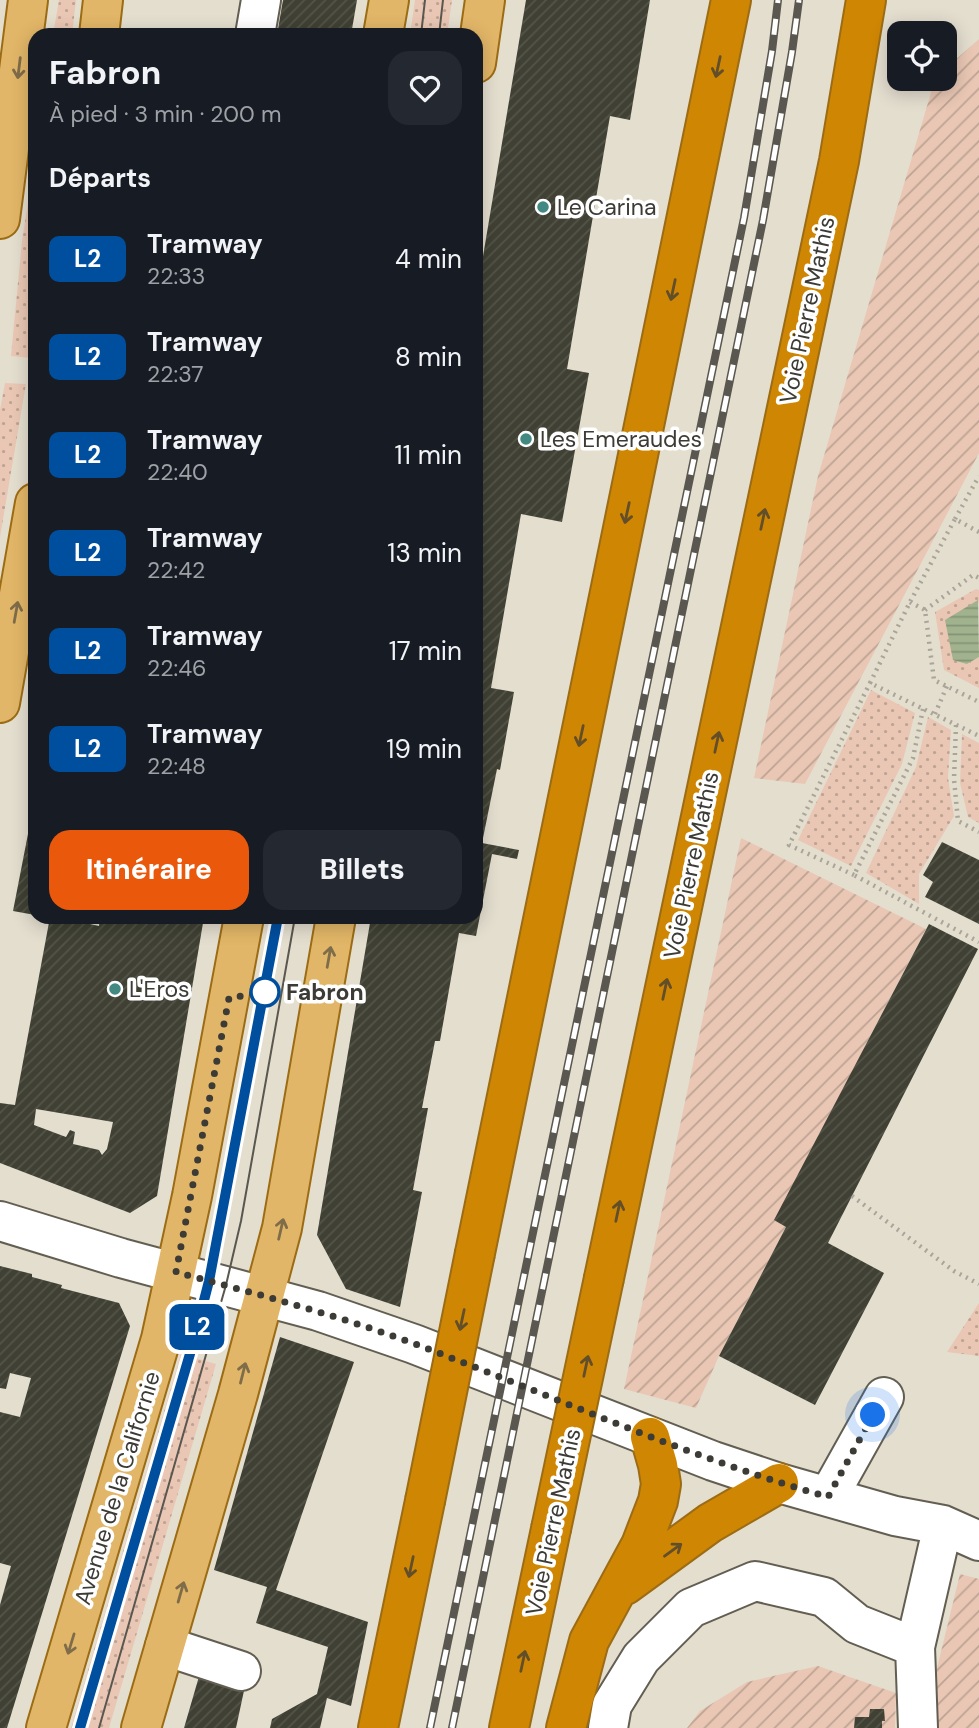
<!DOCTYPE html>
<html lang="fr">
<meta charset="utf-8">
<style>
body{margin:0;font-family:"DM Sans",sans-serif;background:#242831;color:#f1f3f6;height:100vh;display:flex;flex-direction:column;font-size:26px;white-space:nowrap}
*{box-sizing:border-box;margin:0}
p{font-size:23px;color:#9ea1a6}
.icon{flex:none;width:38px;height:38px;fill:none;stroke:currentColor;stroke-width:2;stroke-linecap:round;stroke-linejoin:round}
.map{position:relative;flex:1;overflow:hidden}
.panel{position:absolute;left:28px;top:28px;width:455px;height:896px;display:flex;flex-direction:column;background:#171b24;border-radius:21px;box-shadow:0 4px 18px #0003}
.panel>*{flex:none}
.badge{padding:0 14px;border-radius:10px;font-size:24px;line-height:46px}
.controls{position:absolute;left:887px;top:21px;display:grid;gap:14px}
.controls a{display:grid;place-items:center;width:70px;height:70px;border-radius:14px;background:#171b24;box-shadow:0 4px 18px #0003;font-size:35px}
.you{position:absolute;width:35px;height:35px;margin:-18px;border:5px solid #fff;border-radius:50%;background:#1a73e8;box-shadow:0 0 0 10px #1a73e833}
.map>.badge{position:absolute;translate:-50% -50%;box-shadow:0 0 0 4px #fff}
h2{padding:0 21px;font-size:26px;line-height:63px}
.round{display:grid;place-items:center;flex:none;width:74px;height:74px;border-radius:21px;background:#242831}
.overview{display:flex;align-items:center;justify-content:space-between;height:119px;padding:0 21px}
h1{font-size:33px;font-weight:800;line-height:52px}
.cta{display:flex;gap:14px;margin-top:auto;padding:14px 21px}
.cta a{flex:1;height:80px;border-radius:21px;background:#ea580c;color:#fff;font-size:28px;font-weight:800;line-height:80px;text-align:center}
.cta a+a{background:#242831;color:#f1f3f6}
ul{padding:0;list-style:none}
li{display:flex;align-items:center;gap:21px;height:98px;padding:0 21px}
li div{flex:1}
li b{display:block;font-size:26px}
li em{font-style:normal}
li .badge{min-width:77px;font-weight:700;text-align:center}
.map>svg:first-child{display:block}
.grass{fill:url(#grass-dots)}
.garden{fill:url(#garden-furrows)}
.water{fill:url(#water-rules)}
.building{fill:url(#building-hatch);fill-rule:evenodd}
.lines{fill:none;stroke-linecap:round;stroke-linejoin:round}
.minor-casing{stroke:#635e52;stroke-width:42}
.major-casing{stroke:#9c6c14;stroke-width:42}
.highway-casing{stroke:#9c6c14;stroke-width:42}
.path{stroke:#aaa599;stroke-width:4.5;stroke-dasharray:2 5;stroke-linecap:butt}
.minor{stroke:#fff;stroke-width:38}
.major{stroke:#e2b668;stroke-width:38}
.highway{stroke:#cf8603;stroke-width:38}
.tram{stroke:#59574f;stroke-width:2}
.rail-casing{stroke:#59574f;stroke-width:8}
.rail{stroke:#fff;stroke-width:5;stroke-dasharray:16;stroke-linecap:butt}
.highway-bridge-casing{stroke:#9c6c14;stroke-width:42;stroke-linecap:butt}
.highway-bridge{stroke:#cf8603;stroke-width:38}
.oneway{stroke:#624e28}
.oneway2{stroke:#7f6c49}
.line-casing{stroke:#fff;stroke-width:16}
.line{stroke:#004f9f;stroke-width:10}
.walk{stroke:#3d3b35;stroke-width:7;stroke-dasharray:0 12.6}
.poi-dot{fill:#428982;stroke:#fff;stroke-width:2.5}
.stop-dot{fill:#fff;stroke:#004f9f;stroke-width:3.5}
.labels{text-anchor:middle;stroke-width:7;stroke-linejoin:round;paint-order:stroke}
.poi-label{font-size:23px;fill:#3d3b35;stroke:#fff;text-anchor:start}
.street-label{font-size:23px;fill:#3d3b35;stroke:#fff}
.stop-label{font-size:23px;font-weight:bold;fill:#3d3b35;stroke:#fff;text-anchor:start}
</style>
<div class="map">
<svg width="979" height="1728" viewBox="0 0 979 1728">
<defs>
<pattern id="grass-dots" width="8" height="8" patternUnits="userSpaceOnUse" patternTransform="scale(1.75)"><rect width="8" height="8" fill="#e9c7b4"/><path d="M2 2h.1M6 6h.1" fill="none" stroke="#bea393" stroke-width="1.8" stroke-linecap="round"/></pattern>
<pattern id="garden-furrows" width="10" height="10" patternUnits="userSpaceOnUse" patternTransform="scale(1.75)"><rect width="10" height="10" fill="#e9c7b4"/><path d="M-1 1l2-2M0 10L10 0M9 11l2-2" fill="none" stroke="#bea393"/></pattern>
<pattern id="water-rules" width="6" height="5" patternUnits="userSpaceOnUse" patternTransform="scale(1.75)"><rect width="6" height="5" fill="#a1b38e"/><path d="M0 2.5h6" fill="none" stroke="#849375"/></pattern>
<pattern id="building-hatch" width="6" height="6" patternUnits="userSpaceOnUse" patternTransform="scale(1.75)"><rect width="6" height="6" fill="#404134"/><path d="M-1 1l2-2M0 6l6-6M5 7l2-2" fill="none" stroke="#545549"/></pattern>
</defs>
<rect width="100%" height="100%" fill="#e4decf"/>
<path class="grass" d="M 59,0 L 76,0 L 72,35 L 53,35 Z
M 415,0 L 452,0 L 447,35 L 410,35 Z
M 35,158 L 35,327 L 31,358 L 11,356 L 22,241 Z
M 5,383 L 26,384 L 0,537 L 0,410 Z
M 976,589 L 979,590 L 979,600 L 967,664 L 979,657 L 979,688 L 944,670 L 935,612 Z
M 871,690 L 915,713 L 902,764 L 851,866 L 798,840 Z
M 928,717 L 951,730 L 948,778 L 954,816 L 919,874 L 919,904 L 866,873 L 916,767 Z
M 962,734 L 979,743 L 979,823 L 968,817 L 960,783 Z
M 979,1303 L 979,1356 L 947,1352 Z
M 181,1354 L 216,1364 L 109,1728 L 71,1728 Z"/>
<path class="garden" d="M 979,39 L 979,453 L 805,784 L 754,778 L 818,476 L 935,79 L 945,79 L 945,69 Z
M 741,838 L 926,929 L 775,1220 L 786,1227 L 719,1356 L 696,1408 L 624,1389 Z
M 960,1574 L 979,1579 L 979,1728 L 928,1728 L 928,1705 Z
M 818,1666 L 896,1693 L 895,1728 L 687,1728 L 700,1711 L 747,1682 Z"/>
<path class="water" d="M 978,600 L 979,657 L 967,664 L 953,660 L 945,620 Z"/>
<path class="building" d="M 283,0 L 357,0 L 351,35 L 277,35 Z
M 526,0 L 650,0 L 630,120 L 610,116 L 567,369 L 589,373 L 562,522 L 521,514 L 491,688 L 514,692 L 500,770 L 497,769 L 482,843 L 519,850 L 517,859 L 492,854 L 476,936 L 459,933 L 440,1041 L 435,1041 L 422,1108 L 428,1108 L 413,1190 L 422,1192 L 400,1307 L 346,1289 L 317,1235 L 371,917 L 476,917 L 476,298 Z
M 34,803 L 35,804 L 35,915 L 13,911 Z
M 942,842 L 979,860 L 979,924 L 925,897 L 933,882 L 923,875 Z
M 50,917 L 76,917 L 76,921 L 99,926 L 100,917 L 204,917 L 157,1196 L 130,1213 L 0,1163 L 0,1103 L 15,1105 ZM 36,1109 L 113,1122 L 107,1149 L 102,1155 L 99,1150 L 73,1144 L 75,1132 L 70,1130 L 66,1137 L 34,1125 Z
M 929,924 L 978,949 L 828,1243 L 884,1273 L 815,1405 L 719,1356 L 786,1227 L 774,1220 Z
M 0,1266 L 32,1274 L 32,1277 L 62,1285 L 61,1288 L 119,1303 L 130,1326 L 7,1728 L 0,1728 L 0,1605 L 11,1566 L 0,1563 L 0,1412 L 20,1417 L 31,1378 L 10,1373 L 6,1389 L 0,1388 Z
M 280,1337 L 354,1362 L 276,1590 L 368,1622 L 351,1706 L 327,1698 L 320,1728 L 270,1728 L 272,1719 L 317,1694 L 328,1647 L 256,1623 L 267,1587 L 214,1570 Z
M 200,1673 L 245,1686 L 236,1728 L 184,1728 Z
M 870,1709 L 884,1709 L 885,1721 L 882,1721 L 882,1728 L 854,1728 L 855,1717 L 869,1717 Z"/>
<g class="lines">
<defs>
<path id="minor" d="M 255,35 L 261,0
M 0,1221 L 121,1258 L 318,1311 L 414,1344 L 713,1461 L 779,1483 L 895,1516 L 943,1525 L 979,1541
M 828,1497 L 884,1397
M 165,1646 L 241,1671
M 608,1728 L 612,1705 L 641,1658 L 691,1608 L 755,1581 L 824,1597 L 857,1624 L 915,1647
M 918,1728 L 915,1647 L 943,1525"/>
<path id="major" d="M 99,35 L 103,0
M 383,35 L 389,0
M 476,63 L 485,0
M 0,219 L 28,0
M 0,703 L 35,503
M 46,1728 L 161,1339 L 192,1196 L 244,917
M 141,1728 L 238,1394 L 282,1228 L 336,917"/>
<path id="highway" d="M 475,1253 L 731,0
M 604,1278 L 839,161 L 866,0
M 625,1585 L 710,1523 L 779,1483
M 378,1728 L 425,1501
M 509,1728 L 551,1529
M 566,1728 L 589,1641 L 641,1545 L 658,1501 L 661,1484 L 658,1465 L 650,1437"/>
</defs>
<use href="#minor" class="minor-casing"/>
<use href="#major" class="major-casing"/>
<use href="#highway" class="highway-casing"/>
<path class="path" d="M 955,519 L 979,476
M 979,532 L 955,519 L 910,602 L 870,683 L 979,736
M 910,602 L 925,610 L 934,680 L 979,702
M 925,610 L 973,575 L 979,578
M 923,709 L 913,758 L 854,875 L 979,942
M 935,714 L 947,686
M 956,725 L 954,779 L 958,821 L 979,832
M 854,875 L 789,845 L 870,683
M 852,1196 L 954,1271 L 979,1284"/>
<use href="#minor" class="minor"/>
<use href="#major" class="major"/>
<use href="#highway" class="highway"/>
<path class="tram" d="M 421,35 L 425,0
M 439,35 L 443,0
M 80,1728 L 192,1347 L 209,1281 L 278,917
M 99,1728 L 226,1285 L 241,1221 L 295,917"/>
<defs>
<path id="rail" d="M 430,1728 L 744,218 L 772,51 L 778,0
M 452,1728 L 763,220 L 792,52 L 799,0"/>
</defs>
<use href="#rail" class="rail-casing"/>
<use href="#rail" class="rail"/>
<defs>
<path id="highway-bridge" d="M 425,1501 L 475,1253
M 551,1529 L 604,1278"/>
</defs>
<use href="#highway-bridge" class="highway-bridge-casing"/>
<use href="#highway-bridge" class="highway-bridge"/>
</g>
<defs><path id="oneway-shaft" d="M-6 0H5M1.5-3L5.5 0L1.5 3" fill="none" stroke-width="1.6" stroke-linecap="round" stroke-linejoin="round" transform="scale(1.75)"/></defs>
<g class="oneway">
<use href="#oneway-shaft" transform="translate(718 67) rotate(102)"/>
<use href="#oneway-shaft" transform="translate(673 290) rotate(102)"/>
<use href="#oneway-shaft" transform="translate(627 513) rotate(102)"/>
<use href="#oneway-shaft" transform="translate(763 519) rotate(-78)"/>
<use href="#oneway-shaft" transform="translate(581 736) rotate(102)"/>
<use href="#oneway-shaft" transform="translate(717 742) rotate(-78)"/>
<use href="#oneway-shaft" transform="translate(665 989) rotate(-78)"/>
<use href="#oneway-shaft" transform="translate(618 1211) rotate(-78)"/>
<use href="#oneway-shaft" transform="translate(462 1320) rotate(102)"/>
<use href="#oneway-shaft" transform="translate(586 1366) rotate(-78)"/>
<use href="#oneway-shaft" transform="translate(673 1550) rotate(-36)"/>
<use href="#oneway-shaft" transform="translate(411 1567) rotate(102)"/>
<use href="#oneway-shaft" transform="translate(523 1661) rotate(-78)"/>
</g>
<g class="oneway2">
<use href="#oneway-shaft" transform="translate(19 68) rotate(97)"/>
<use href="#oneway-shaft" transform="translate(16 612) rotate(-80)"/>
<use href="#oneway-shaft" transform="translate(329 957) rotate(-80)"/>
<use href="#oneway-shaft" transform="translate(281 1229) rotate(-77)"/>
<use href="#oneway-shaft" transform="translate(243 1373) rotate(-76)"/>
<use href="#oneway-shaft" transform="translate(181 1592) rotate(-74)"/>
<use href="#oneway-shaft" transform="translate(71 1644) rotate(107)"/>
</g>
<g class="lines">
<defs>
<path id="line" d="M 80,1728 L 192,1347 L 209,1281 L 278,917"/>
</defs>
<use href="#line" class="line-casing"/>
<use href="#line" class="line"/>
<path class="walk" d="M 265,992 L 229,998 L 176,1272 C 257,1294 337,1315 415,1344 C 553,1396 687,1457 828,1497 L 873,1415"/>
</g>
<g class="poi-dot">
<circle cx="543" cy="207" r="7"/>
<circle cx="526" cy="439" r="7"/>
<circle cx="115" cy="989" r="7"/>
</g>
<circle class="stop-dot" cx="265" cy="992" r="14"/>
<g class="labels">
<g class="poi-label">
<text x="557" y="215">Le Carina</text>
<text x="540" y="447">Les Emeraudes</text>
<text x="129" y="997">L'Eros</text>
</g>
<g class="street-label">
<text transform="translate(807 310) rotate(-78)" y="8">Voie Pierre Mathis</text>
<text transform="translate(691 865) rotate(-78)" y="8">Voie Pierre Mathis</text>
<text transform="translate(117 1488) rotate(-73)" y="8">Avenue de la Californie</text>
<text transform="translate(553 1522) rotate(-78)" y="8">Voie Pierre Mathis</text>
</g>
<g class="stop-label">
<text x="286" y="1000">Fabron</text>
</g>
</g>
</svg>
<div class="controls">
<a><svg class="icon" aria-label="locate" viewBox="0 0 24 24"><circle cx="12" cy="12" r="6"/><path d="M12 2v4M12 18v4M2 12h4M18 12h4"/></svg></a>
</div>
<div class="you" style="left:873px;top:1415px"></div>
<b class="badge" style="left:197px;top:1327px;background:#004f9f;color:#fff">L2</b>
<section class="panel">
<div class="overview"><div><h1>Fabron</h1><p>À pied · 3 min · 200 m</p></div><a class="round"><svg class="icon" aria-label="heart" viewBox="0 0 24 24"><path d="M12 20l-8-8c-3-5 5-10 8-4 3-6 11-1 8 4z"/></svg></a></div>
<h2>Départs</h2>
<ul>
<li><span class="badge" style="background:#004f9f;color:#fff">L2</span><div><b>Tramway</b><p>22:33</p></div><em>4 min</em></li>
<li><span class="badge" style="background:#004f9f;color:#fff">L2</span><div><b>Tramway</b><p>22:37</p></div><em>8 min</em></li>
<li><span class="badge" style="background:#004f9f;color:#fff">L2</span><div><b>Tramway</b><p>22:40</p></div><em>11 min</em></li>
<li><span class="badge" style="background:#004f9f;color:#fff">L2</span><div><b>Tramway</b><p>22:42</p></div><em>13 min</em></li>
<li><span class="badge" style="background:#004f9f;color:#fff">L2</span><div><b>Tramway</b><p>22:46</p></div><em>17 min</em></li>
<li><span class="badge" style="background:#004f9f;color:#fff">L2</span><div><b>Tramway</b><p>22:48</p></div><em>19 min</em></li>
</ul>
<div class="cta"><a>Itinéraire</a><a>Billets</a></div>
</section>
</div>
